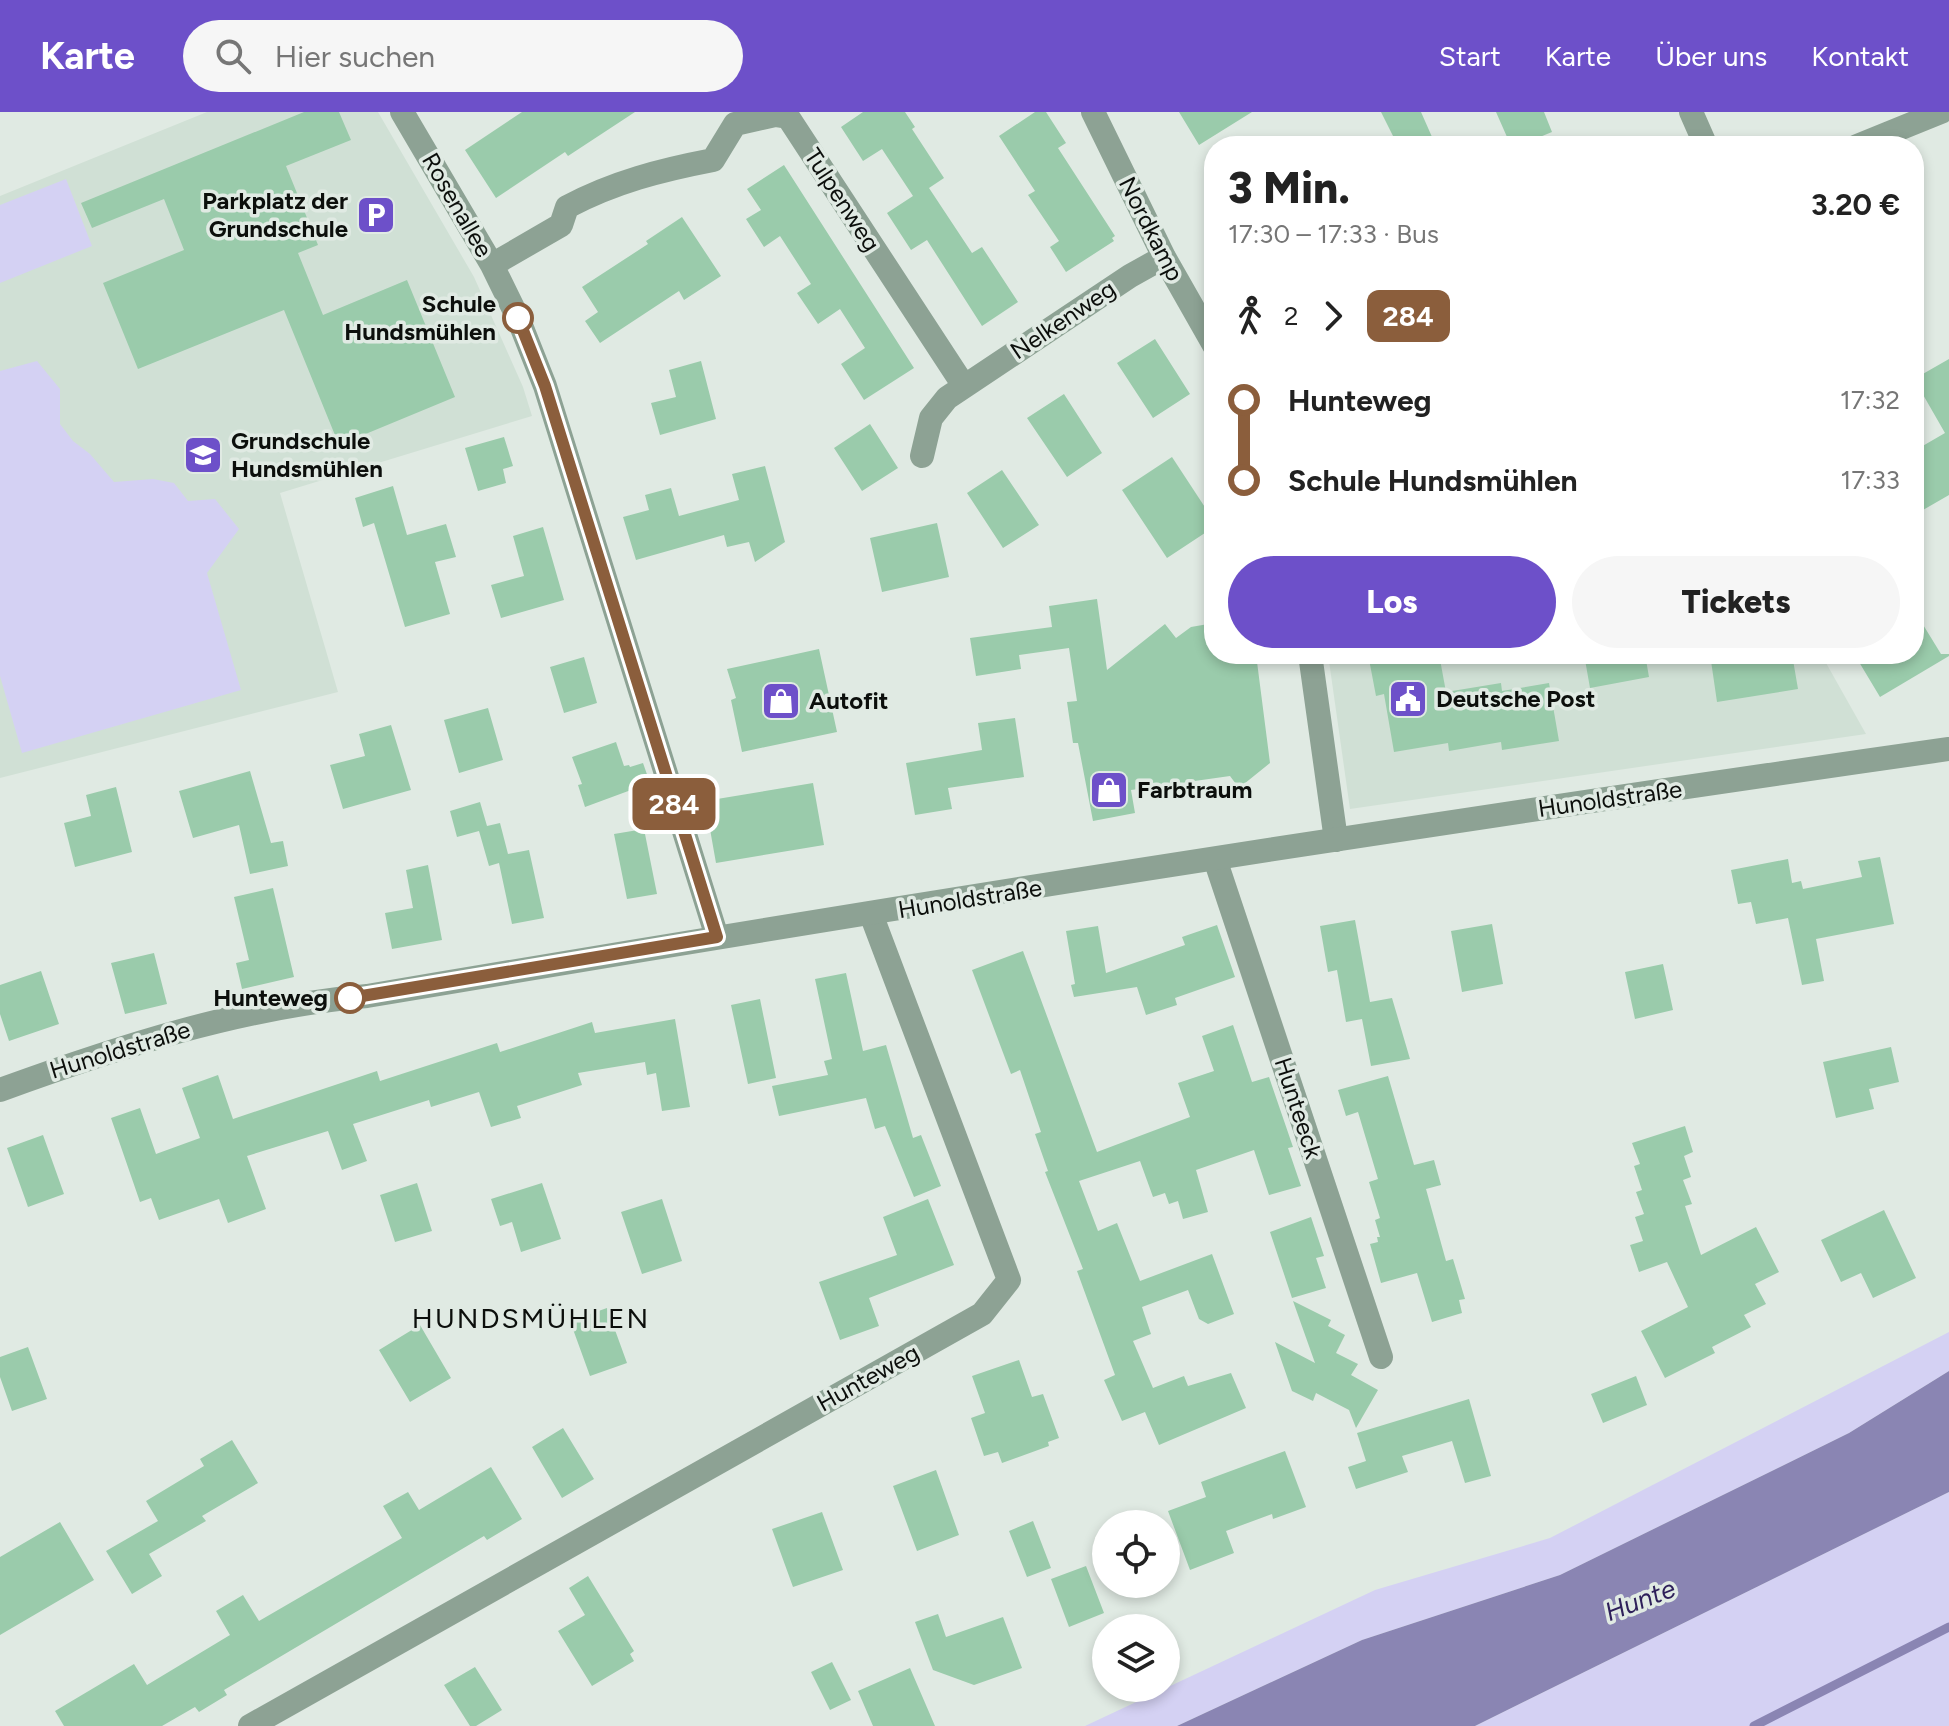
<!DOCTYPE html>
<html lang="de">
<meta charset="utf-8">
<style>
body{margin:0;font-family:Figtree,sans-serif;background:#f6f6f6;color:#222;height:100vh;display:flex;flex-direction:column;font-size:30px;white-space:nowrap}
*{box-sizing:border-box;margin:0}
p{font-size:26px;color:#767676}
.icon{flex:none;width:44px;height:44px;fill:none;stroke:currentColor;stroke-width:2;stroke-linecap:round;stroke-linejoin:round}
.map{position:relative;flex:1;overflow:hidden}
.drawer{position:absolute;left:1204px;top:24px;width:720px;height:528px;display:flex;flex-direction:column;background:#fff;border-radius:32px;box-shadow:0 4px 12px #0003}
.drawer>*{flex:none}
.badge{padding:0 16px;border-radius:12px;font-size:28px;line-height:52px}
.fabs{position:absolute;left:1092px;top:1398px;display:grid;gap:16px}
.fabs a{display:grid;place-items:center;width:88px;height:88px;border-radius:50%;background:#fff;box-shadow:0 4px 12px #0003;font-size:40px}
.map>.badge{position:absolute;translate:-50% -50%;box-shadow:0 0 0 4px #fff}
.legs{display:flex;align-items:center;gap:12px;height:88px;padding:0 24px;font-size:26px}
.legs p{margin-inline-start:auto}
.head{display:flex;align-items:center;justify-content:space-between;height:136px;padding:0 24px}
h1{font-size:44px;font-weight:800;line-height:60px}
.cta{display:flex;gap:16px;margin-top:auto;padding:16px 24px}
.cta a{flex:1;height:92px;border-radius:48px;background:#6d50c9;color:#fff;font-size:32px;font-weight:800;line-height:92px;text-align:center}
.cta a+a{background:#f6f6f6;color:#222}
ul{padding:0 24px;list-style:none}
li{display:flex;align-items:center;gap:28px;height:80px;font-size:30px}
li i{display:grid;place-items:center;width:12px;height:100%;margin:0 10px;background:currentColor}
li i::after{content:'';width:20px;height:20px;margin:-10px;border:6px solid;border-radius:50%;background:#fff}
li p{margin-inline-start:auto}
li:first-child i{background:linear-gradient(#0000 50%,currentColor 0)}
li:last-child i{background:linear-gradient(currentColor 50%,#0000 0)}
header{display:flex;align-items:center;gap:48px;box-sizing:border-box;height:112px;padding:0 40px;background:#6d50c9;color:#fff}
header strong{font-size:38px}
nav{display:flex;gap:44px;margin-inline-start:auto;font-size:28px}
.search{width:560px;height:72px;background:#f6f6f6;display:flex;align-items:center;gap:20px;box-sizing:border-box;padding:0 28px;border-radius:44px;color:#767676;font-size:30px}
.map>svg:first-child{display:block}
.built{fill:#d0e0d5}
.green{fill:#d4d1f3}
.water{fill:#8a85b3}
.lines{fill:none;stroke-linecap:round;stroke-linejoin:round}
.stream{stroke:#8a85b3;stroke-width:9}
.building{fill:#9acbab}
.minor{stroke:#8da294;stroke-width:24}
.tertiary{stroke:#8da294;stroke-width:24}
.line-1-casing{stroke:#fff;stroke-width:18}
.line-1{stroke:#8b5e3c;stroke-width:12}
.stop-1-dot{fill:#fff;stroke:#8b5e3c;stroke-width:4}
.labels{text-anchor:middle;stroke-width:7;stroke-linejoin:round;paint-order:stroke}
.street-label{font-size:24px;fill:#0c0f0c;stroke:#e0eae3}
.poi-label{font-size:24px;font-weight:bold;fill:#0c0f0c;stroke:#e0eae3;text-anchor:start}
.stop-label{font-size:24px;font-weight:bold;fill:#0c0f0c;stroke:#e0eae3;text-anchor:end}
.water-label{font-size:26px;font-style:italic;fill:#2e205a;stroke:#e0eae3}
.quarter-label{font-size:28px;letter-spacing:2px;fill:#0c0f0c;stroke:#e0eae3}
</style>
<header>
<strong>Karte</strong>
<div class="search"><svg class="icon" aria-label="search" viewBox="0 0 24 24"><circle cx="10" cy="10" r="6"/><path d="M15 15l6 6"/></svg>Hier suchen</div>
<nav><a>Start</a><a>Karte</a><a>Über uns</a><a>Kontakt</a></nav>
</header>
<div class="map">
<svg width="1949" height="1614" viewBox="0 0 1949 1614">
<rect width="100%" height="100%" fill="#e0eae3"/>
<path class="built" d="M 207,0 L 378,0 L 474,165 L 523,275 L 532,304 L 280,381 L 338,580 L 0,666 L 0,84 Z
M 1328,542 L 1821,542 L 1866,622 L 1350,697 Z"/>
<path class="green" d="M 66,67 L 92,134 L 0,171 L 0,93 Z
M 37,249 L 60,277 L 60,312 L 73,329 L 90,342 L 114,370 L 153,367 L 174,371 L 188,389 L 215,387 L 239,417 L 207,461 L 241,578 L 22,641 L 0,564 L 0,259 Z
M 1949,1220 L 1949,1259 L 1849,1321 L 1560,1463 L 1362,1528 L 1177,1614 L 1085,1614 L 1375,1478 L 1550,1426 Z
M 1949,1380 L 1949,1614 L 1475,1614 Z"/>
<path class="water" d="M 1949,1259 L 1949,1380 L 1475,1614 L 1177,1614 L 1362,1528 L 1560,1463 L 1849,1321 Z"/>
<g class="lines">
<path class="stream" d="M 1754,1614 L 1949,1515"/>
</g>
<path class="building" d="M 304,0 L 339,0 L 351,28 L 286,54 L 318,133 L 298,141 L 323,203 L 407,168 L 455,285 L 339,333 L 284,198 L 138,257 L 103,171 L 184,138 L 164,87 L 92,116 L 81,91 Z
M 522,0 L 635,0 L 568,44 L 565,40 L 496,86 L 465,38 Z
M 863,0 L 905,0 L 915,15 L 912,17 L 944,66 L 929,76 L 972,141 L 982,135 L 1018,190 L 982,214 L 927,128 L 911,138 L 887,101 L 913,84 L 882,37 L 863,49 L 841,15 Z
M 1035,0 L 1046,0 L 1066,31 L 1058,36 L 1115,124 L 1112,126 L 1114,129 L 1066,160 L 1050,135 L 1059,129 L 1028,83 L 1035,79 L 999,24 Z
M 1179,0 L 1252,0 L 1199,33 Z
M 1381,0 L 1421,0 L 1436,34 L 1398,34 Z
M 1496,0 L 1544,0 L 1552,20 L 1518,34 L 1511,34 Z
M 784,53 L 914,256 L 864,288 L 841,252 L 865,236 L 840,197 L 818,212 L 797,181 L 811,172 L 780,124 L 764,135 L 746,107 L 761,98 L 747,77 Z
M 682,105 L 721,164 L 684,188 L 679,179 L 600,231 L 585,209 L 598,200 L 582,175 L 648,132 L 646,129 Z
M 1155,227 L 1190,282 L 1153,306 L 1117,251 Z
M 1949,247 L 1949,383 L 1923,398 L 1914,382 L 1914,339 L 1945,321 L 1914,267 Z
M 701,249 L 716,307 L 660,323 L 651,291 L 676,285 L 669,258 Z
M 1064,282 L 1102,341 L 1067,365 L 1027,306 Z
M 870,312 L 898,356 L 862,379 L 834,336 Z
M 504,325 L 513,354 L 503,357 L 506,371 L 478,379 L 465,336 Z
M 1172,345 L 1214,409 L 1214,415 L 1167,446 L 1122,378 Z
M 765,354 L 785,430 L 755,450 L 749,430 L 727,435 L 724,423 L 636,448 L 623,405 L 649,398 L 645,383 L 671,376 L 679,404 L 739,388 L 732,362 Z
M 1002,358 L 1039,413 L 1003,436 L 967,381 Z
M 393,374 L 407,423 L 446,412 L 456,445 L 435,450 L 450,502 L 405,515 L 374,411 L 363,415 L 355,386 Z
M 937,411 L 949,465 L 882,480 L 870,426 Z
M 543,415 L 564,488 L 501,506 L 491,473 L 524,464 L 513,424 Z
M 1097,487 L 1107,558 L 1165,512 L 1176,526 L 1191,515 L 1214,511 L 1214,542 L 1256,542 L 1270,651 L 1239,676 L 1230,664 L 1131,678 L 1135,701 L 1093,709 L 1078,631 L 1073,631 L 1067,590 L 1077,589 L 1069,536 L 1019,543 L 1021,557 L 976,564 L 970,526 L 1052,515 L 1049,494 Z
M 1914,498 L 1941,542 L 1949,542 L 1949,544 L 1880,585 L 1859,550 L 1872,542 L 1914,542 Z
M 819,537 L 837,620 L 742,640 L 731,588 L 736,586 L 727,557 Z
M 1368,542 L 1439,542 L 1446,580 L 1501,571 L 1502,579 L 1549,571 L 1559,629 L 1502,638 L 1501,630 L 1449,639 L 1448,631 L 1394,640 L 1384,582 L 1376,584 Z
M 1584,542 L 1645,542 L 1649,565 L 1590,576 Z
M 1710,542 L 1792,542 L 1798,577 L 1717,590 Z
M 584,545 L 597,591 L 564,601 L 550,555 Z
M 488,596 L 503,648 L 459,661 L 444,608 Z
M 1015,606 L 1024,665 L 948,676 L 952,697 L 915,703 L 906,651 L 982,638 L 978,611 Z
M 391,613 L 411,678 L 343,697 L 330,653 L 365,644 L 359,622 Z
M 616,630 L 624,654 L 629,653 L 630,655 L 643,651 L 650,671 L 585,695 L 578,673 L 582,672 L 572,645 Z
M 250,659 L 271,731 L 283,729 L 288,754 L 250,762 L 239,713 L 193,726 L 179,679 Z
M 813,671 L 824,733 L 716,751 L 705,689 Z
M 116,675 L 132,740 L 75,755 L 64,711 L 91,704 L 86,683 Z
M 480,690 L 487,714 L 500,711 L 508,742 L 529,738 L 544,806 L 512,812 L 499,751 L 489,754 L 479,719 L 457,725 L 450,699 Z
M 644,717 L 657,782 L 627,787 L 614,722 Z
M 1880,745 L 1894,812 L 1816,827 L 1824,869 L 1802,873 L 1788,806 L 1756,812 L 1751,790 L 1738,792 L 1731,758 L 1788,747 L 1792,771 L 1801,769 L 1803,777 L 1862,765 L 1858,749 Z
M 428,753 L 442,828 L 392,837 L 385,801 L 413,796 L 406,758 Z
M 273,776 L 294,865 L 242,877 L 236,851 L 249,848 L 234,785 Z
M 1355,808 L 1370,890 L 1392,886 L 1410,947 L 1371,954 L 1362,907 L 1346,910 L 1337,858 L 1328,860 L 1320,814 Z
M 1492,812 L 1503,872 L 1462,880 L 1451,819 Z
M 1217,813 L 1235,865 L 1175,886 L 1177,893 L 1146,903 L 1137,875 L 1074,885 L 1071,873 L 1075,872 L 1066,819 L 1098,814 L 1106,861 L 1185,833 L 1182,825 Z
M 1023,839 L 1097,1040 L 1190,1005 L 1178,971 L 1214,959 L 1202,924 L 1233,913 L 1252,970 L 1269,965 L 1293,1035 L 1288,1036 L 1301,1074 L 1269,1083 L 1254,1038 L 1196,1058 L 1208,1100 L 1183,1107 L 1178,1089 L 1169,1092 L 1165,1081 L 1153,1085 L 1140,1049 L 1079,1069 L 1098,1119 L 1117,1111 L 1140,1169 L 1212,1142 L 1234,1202 L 1208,1212 L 1199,1207 L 1188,1178 L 1142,1195 L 1151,1222 L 1133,1229 L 1153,1276 L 1184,1264 L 1188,1274 L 1231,1261 L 1246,1296 L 1159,1333 L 1145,1300 L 1122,1309 L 1104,1268 L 1115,1263 L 1077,1159 L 1083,1157 L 1045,1060 L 1048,1059 L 1035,1022 L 1041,1020 L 1020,958 L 1011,962 L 972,858 Z
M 154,841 L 167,892 L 125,902 L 111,851 Z
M 1663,852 L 1673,898 L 1635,907 L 1625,860 Z
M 41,859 L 59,912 L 9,929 L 0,902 L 0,873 Z
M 846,861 L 863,939 L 886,933 L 913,1026 L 921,1023 L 941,1074 L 914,1085 L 885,1014 L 875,1017 L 866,986 L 779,1004 L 772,974 L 828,963 L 824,949 L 832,947 L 815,867 Z
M 760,887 L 776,966 L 748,972 L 731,893 Z
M 675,907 L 690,995 L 662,999 L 656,961 L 647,963 L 645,950 L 578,961 L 582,973 L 517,994 L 521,1006 L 491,1015 L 479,980 L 431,995 L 429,988 L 353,1012 L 367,1049 L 342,1058 L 328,1019 L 247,1044 L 266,1097 L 228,1111 L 219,1087 L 159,1108 L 151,1086 L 140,1090 L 111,1006 L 140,996 L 156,1042 L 200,1026 L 182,976 L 218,963 L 233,1007 L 377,959 L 380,969 L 497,931 L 500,940 L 592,910 L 595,921 Z
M 1891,935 L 1899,970 L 1869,977 L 1874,997 L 1836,1006 L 1823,950 Z
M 1388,964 L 1414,1053 L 1434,1048 L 1441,1073 L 1426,1077 L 1446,1149 L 1453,1147 L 1465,1187 L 1459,1188 L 1462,1201 L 1432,1210 L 1417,1161 L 1381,1171 L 1370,1132 L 1378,1130 L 1377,1125 L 1380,1125 L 1375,1108 L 1380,1106 L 1369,1070 L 1378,1067 L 1358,1000 L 1346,1004 L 1338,978 Z
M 1685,1014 L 1693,1040 L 1684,1044 L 1691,1065 L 1683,1068 L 1692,1092 L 1685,1094 L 1701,1143 L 1756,1115 L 1779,1160 L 1755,1172 L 1766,1192 L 1744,1203 L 1751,1215 L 1712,1235 L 1715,1241 L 1665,1266 L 1641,1219 L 1688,1195 L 1667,1150 L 1639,1160 L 1630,1133 L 1643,1129 L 1635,1105 L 1644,1102 L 1636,1080 L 1642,1078 L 1634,1054 L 1640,1052 L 1632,1031 Z
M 43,1023 L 64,1082 L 28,1095 L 7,1036 Z
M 417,1071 L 432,1119 L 395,1130 L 380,1083 Z
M 542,1071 L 561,1127 L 521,1140 L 512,1110 L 500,1114 L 491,1087 Z
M 662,1087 L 682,1149 L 642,1162 L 621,1100 Z
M 928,1087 L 954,1153 L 869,1186 L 879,1214 L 840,1228 L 819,1170 L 897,1143 L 883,1105 Z
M 1884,1098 L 1916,1166 L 1873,1186 L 1861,1161 L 1841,1170 L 1821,1128 Z
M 1311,1105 L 1324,1144 L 1316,1146 L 1326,1176 L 1292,1186 L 1270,1120 Z
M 1293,1189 L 1331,1208 L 1328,1214 L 1345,1223 L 1336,1241 L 1358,1252 L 1351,1263 L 1378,1278 L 1356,1316 L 1349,1298 L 1316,1281 L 1313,1289 L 1292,1279 L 1275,1230 L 1315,1251 Z
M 607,1196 L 627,1251 L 590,1264 L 570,1209 Z
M 420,1213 L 451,1266 L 410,1290 L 379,1238 Z
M 28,1235 L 47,1287 L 12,1299 L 0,1265 L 0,1245 Z
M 1019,1248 L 1032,1285 L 1043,1282 L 1059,1326 L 1048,1330 L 1049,1334 L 1002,1351 L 998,1340 L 984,1344 L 971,1306 L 985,1301 L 972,1264 Z
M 1636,1264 L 1647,1293 L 1603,1311 L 1591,1282 Z
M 1469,1287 L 1491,1364 L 1465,1371 L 1452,1329 L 1402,1344 L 1408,1360 L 1356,1377 L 1348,1355 L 1366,1349 L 1357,1321 Z
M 563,1316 L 594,1367 L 562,1386 L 532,1335 Z
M 232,1328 L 258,1371 L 202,1404 L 206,1409 L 149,1442 L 162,1464 L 132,1482 L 106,1439 L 158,1409 L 146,1389 L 204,1354 L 200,1347 Z
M 1285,1339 L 1306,1395 L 1273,1407 L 1272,1402 L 1226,1419 L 1234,1441 L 1190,1458 L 1168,1399 L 1206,1385 L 1201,1370 Z
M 491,1355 L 522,1407 L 487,1428 L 484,1424 L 224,1578 L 227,1583 L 199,1600 L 195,1595 L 162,1614 L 64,1614 L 55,1599 L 134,1552 L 147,1573 L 230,1523 L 216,1499 L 243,1483 L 259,1509 L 402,1426 L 383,1394 L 408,1380 L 419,1398 Z
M 936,1358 L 959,1423 L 917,1439 L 893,1374 Z
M 822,1400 L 843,1458 L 793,1475 L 772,1417 Z
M 1033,1409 L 1051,1456 L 1027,1465 L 1009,1419 Z
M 60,1410 L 94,1468 L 0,1523 L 0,1445 Z
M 1086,1454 L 1104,1501 L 1069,1515 L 1051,1467 Z
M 588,1464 L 634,1539 L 630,1542 L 634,1549 L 592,1574 L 558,1519 L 585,1503 L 569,1476 Z
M 938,1502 L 946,1525 L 1003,1505 L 1022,1556 L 974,1573 L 933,1558 L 915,1510 Z
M 832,1550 L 851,1588 L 830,1598 L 811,1560 Z
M 475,1555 L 502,1598 L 476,1614 L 470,1614 L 444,1573 Z
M 910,1556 L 935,1614 L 873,1614 L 858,1579 Z"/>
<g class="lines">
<path class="minor" d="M 402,0 L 492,153 L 518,206 L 545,274 L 717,825
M 1093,0 L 1164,145 L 1214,233
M 1691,0 L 1706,34
M 1857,34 L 1941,0
M 492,153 L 561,113 L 567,95 C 614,70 661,58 713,48 L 735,12 L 775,3 L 788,5 L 964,274
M 922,344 L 931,306 L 947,286 L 1130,164 L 1164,145
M 1310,542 L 1336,728
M 1215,747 L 1381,1245
M 250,1614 L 982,1202 L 1009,1168 L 871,802"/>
<path class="tertiary" d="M 0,978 C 118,935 241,895 367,884 C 893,795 1421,712 1949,637"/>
</g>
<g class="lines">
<defs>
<path id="line-1" d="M 350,886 L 717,825 L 545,274 L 518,206"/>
</defs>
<use href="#line-1" class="line-1-casing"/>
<use href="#line-1" class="line-1"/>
</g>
<defs>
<symbol id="parking-square" viewBox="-11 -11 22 22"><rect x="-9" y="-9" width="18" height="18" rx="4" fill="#6d50c9" stroke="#e0eae3"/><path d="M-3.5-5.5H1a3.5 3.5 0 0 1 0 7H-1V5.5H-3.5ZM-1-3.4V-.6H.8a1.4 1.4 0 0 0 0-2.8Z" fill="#fff"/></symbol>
<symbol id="school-square" viewBox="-11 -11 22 22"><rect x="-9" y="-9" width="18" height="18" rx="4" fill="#6d50c9" stroke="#e0eae3"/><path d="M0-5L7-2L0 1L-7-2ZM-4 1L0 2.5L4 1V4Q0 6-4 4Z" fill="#fff"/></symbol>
<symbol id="civic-square" viewBox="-11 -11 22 22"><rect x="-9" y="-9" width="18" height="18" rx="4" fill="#6d50c9" stroke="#e0eae3"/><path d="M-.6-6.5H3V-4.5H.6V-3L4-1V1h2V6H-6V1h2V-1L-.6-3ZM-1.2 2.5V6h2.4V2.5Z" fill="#fff"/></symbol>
<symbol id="shop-square" viewBox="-11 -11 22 22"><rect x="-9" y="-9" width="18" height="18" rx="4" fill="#6d50c9" stroke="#e0eae3"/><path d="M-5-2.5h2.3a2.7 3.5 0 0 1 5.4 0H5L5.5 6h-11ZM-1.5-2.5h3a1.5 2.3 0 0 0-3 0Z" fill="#fff"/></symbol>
</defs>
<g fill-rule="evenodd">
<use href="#parking-square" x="354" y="81" width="44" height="44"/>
<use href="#school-square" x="181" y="321" width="44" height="44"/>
<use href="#civic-square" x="1386" y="565" width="44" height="44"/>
<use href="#shop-square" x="759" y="567" width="44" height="44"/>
<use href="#shop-square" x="1087" y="656" width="44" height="44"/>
</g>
<g class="stop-1-dot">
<circle cx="518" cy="206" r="14"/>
<circle cx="350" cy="886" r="14"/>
</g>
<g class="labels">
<g class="street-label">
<text transform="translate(842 88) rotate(57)" y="8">Tulpenweg</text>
<text transform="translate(457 93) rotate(60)" y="8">Rosenallee</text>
<text transform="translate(1151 117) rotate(63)" y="8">Nordkamp</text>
<text transform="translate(1063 208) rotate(-34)" y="8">Nelkenweg</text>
<text transform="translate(1610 687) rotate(-8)" y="8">Hunoldstraße</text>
<text transform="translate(970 787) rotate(-9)" y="8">Hunoldstraße</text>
<text transform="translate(120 938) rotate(-17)" y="8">Hunoldstraße</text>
<text transform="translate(1298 996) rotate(72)" y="8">Hunteeck</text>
<text transform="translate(868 1266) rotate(-29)" y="8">Hunteweg</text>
</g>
<g class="poi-label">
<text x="348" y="97" text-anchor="end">Parkplatz der<tspan x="348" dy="28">Grundschule</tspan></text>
<text x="231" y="337">Grundschule<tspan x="231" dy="28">Hundsmühlen</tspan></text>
<text x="1436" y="595">Deutsche Post</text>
<text x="809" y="597">Autofit</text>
<text x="1137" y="686">Farbtraum</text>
</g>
<g class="stop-label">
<text x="496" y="200">Schule<tspan x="496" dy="28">Hundsmühlen</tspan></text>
<text x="328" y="894">Hunteweg</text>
</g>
<g class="water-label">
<text transform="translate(1640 1488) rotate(-21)" y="9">Hunte</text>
</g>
<g class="quarter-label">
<text x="531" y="1216">HUNDSMÜHLEN</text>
</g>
</g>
</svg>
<div class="fabs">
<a><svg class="icon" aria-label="locate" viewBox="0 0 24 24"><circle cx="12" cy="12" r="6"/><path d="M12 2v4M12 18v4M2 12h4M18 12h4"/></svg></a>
<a><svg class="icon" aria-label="layers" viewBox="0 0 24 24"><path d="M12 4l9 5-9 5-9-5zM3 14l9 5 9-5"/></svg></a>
</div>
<b class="badge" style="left:674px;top:692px;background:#8b5e3c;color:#fff">284</b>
<section class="drawer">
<div class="head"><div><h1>3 Min.</h1><p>17:30 – 17:33 · Bus</p></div><b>3.20 €</b></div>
<div class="legs"><svg class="icon" aria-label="walk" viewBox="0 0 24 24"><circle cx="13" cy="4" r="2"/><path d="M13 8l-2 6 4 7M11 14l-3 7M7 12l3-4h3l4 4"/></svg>2<svg class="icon" aria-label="forward" viewBox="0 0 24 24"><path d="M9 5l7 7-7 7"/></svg><b class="badge" style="background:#8b5e3c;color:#fff">284</b></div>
<ul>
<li><i style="color:#8b5e3c"></i><b>Hunteweg</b><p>17:32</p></li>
<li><i style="color:#8b5e3c"></i><b>Schule Hundsmühlen</b><p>17:33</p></li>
</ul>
<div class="cta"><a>Los</a><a>Tickets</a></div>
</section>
</div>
